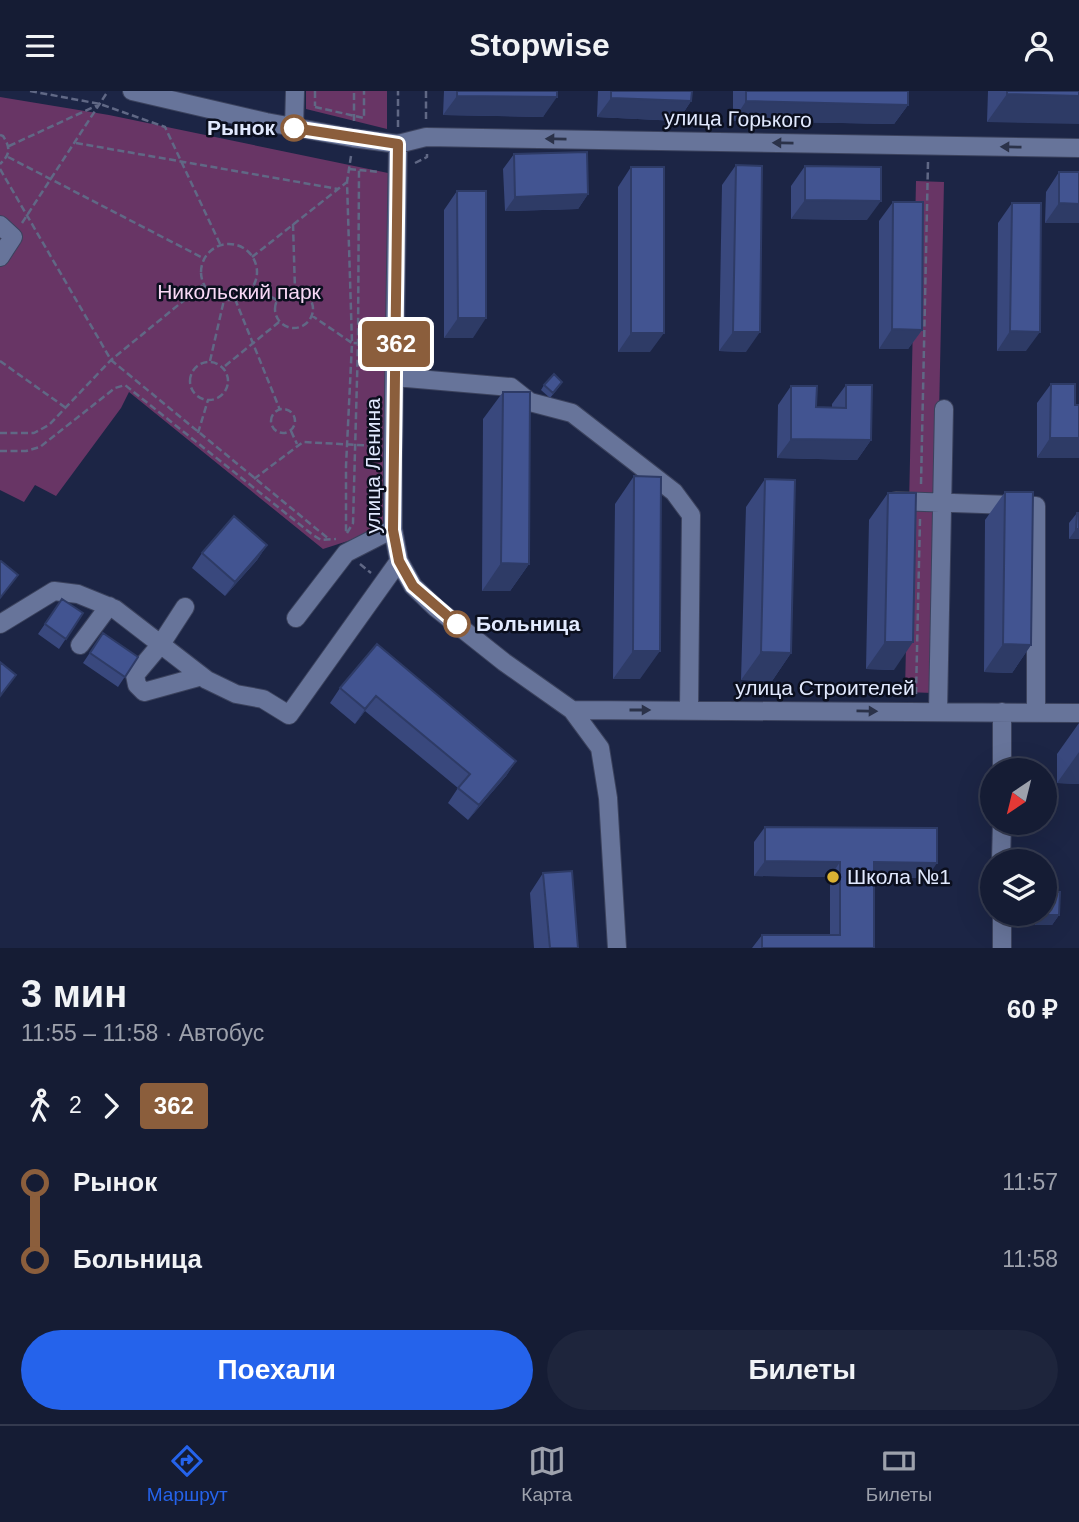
<!DOCTYPE html>
<html lang="ru">
<meta charset="utf-8">
<style>
body{margin:0;font-family:Arial,sans-serif;background:#1e253c;color:#f1f3f6;height:100vh;display:flex;flex-direction:column;font-size:26px;white-space:nowrap}
*{box-sizing:border-box;margin:0}
p{font-size:23px;color:#9da1ac}
.icon{flex:none;width:38px;height:38px;fill:none;stroke:currentColor;stroke-width:2;stroke-linecap:round;stroke-linejoin:round}
.map{position:relative;height:857px;overflow:hidden}
.details{display:flex;flex-direction:column;background:#151c34;flex:1}
.details>*{flex:none}
.badge{padding:0 14px;border-radius:5px;font-size:24px;line-height:46px}
.needle{width:46px;rotate:215deg}
.tools{position:absolute;left:980px;top:667px;display:grid;gap:14px}
.tools a{display:grid;place-items:center;width:77px;height:77px;border-radius:50%;background:#151c34;box-shadow:0 7px 28px #0002,0 0 0 2px #343a4f;font-size:35px}
.map>.badge{position:absolute;translate:-50% -50%;box-shadow:0 0 0 4px #fff}
.legs{display:flex;align-items:center;gap:10px;height:77px;padding:0 21px;font-size:23px}
.legs p{margin-inline-start:auto}
.headline{display:flex;align-items:center;justify-content:space-between;height:119px;padding:0 21px}
h1{font-size:38px;font-weight:700;line-height:52px}
.action{display:flex;gap:14px;margin-top:auto;padding:14px 21px}
.action a{flex:1;height:80px;border-radius:42px;background:#2563eb;color:#fff;font-size:28px;font-weight:700;line-height:80px;text-align:center}
.action a+a{background:#1e253c;color:#f1f3f6}
ul{padding:0 21px;list-style:none}
li{display:flex;align-items:center;gap:24px;height:77px;font-size:26px}
li i{display:grid;place-items:center;width:10px;height:100%;margin:0 9px;background:currentColor}
li i::after{content:'';width:18px;height:18px;margin:-9px;border:5px solid;border-radius:50%;background:#151c34}
li p{margin-inline-start:auto}
li:first-child i{background:linear-gradient(#0000 50%,currentColor 0)}
li:last-child i{background:linear-gradient(currentColor 50%,#0000 0)}
header{display:flex;justify-content:space-between;align-items:center;height:91px;padding:0 21px;background:#151c34;font-size:32px;font-weight:700}
.dock{display:flex;justify-content:space-around;align-items:center;height:98px;border-top:2px solid #343a4f;background:#151c34;font-size:19px;color:#9da1ac}
.dock a{display:grid;justify-items:center;gap:4px}
.dock .on{color:#2563eb}
.map>svg:first-child{display:block}
.green{fill:#683565}
.lines{fill:none;stroke-linecap:round;stroke-linejoin:round}
.minor-casing{stroke:#3b425d;stroke-width:20}
.path{stroke:#606885;stroke-width:2.5;stroke-dasharray:7 3.5;stroke-linecap:butt}
.minor{stroke:#67749a;stroke-width:18}
.wall{fill:#39487d}
.shaded-wall{fill:#2e3b66}
.building{fill:#425491;stroke:#2e3b66;stroke-width:2}
.oneway{fill:#2b3249}
.line-1-casing{stroke:#fff;stroke-width:16}
.line-1{stroke:#8b5e3c;stroke-width:10}
.stop-1-dot{fill:#fff;stroke:#8b5e3c;stroke-width:3.5}
.poi-dot{fill:#dbb233;stroke:#0b0f1e;stroke-width:2.5}
.labels{text-anchor:middle;stroke-width:5;stroke-linejoin:round;paint-order:stroke}
.street-label{font-size:21px;fill:#e1e9fe;stroke:#0b0f1e}
.stop-label{font-size:21px;font-weight:bold;fill:#e1e9fe;stroke:#0b0f1e;text-anchor:end}
.park-label{font-size:21px;fill:#f8d8f5;stroke:#0b0f1e}
.poi-label{font-size:21px;fill:#e1e9fe;stroke:#0b0f1e;text-anchor:start}
</style>
<header><svg class="icon" aria-label="menu" viewBox="0 0 24 24"><path d="M4 6h16M4 12h16M4 18h16"/></svg>Stopwise<svg class="icon" aria-label="person" viewBox="0 0 24 24"><circle cx="12" cy="8" r="4"/><path d="M4 21q1-7 8-7t8 7"/></svg></header>
<div class="map">
<svg width="1079" height="857" viewBox="0 0 1079 857">
<rect width="100%" height="100%" fill="#1c2545"/>
<path class="green" d="M 306,0 L 387,0 L 387,38 L 306,18 Z
M 0,6 L 109,24 L 388,82 L 388,437 L 323,458 L 129,301 L 121,317 L 56,405 L 35,394 L 24,411 L 0,399 L 0,153 L 6,144 L 0,140 Z
M 916,90 L 944,91 L 933,602 L 905,601 Z"/>
<g class="lines">
<defs>
<path id="minor" d="M 132,0 L 266,31 L 353,47 L 398,53 L 426,46 L 1079,57
M 294,37 L 295,0
M 398,53 L 393,370 L 393,438 L 399,470 L 413,495 L 436,517 L 504,571 L 572,619 L 600,657 L 608,707 L 617,857
M 0,134 L 13,146 L 0,166
M 395,286 L 511,296 L 530,311 L 572,322 L 674,401 L 691,424 L 689,619
M 896,410 L 1036,415 L 1036,622
M 185,516 L 161,553 L 135,584 L 137,594 L 144,601 L 202,585
M 296,527 L 346,462 L 393,438
M 0,533 L 54,500 L 78,503 L 115,518 L 207,589 L 236,603 L 263,608 L 289,624 L 399,470
M 80,554 L 109,515
M 572,619 L 1079,622
M 938,620 L 944,318
M 1002,679 L 1002,621
M 1001,770 L 1002,732
M 1002,822 L 1002,857"/>
</defs>
<use href="#minor" class="minor-casing"/>
<path class="path" d="M 30,0 L 100,13 L 165,36 L 221,155
M 315,0 L 315,15
M 315,16 L 364,27 L 364,0
M 426,28 L 426,0
M 354,30 L 354,0
M 398,36 L 398,0
M 0,44 L 3,45 C 11,57 10,64 0,73
M 76,52 L 338,98
M 9,55 L 98,14
M 351,65 L 347,91 L 352,252 L 378,253
M 8,66 L 203,167
M 415,72 L 427,66 L 427,63
M 0,78 L 111,269 L 330,449
M 349,78 L 379,81
M 22,132 L 108,0
M 293,133 L 295,199
M201 181a28 28 0 1 1 56 0a28 28 0 1 1-56 0Z
M 252,166 L 347,91
M 254,195 L 278,210
M275 218a19 19 0 1 1 38 0a19 19 0 1 1-38 0Z
M 235,208 L 280,319
M 311,224 L 352,252 L 346,375 L 346,441
M 0,270 L 66,317
M 210,270 L 224,209
M190 290a19 19 0 1 1 38 0a19 19 0 1 1-38 0Z
M 225,275 L 279,231
M271 330a12 12 0 1 1 24 0a12 12 0 1 1-24 0Z
M 291,340 L 297,353
M 0,342 L 34,342 L 49,334 L 111,269 L 204,193
M 198,342 L 208,309
M 0,360 L 26,360 L 40,356 L 115,297 L 125,294 L 313,444 L 321,449 L 336,448
M 254,388 L 303,351 L 378,355
M 921,393 L 928,71
M 347,442 L 353,432 L 358,253 L 359,79
M 360,473 L 371,482
M 916,603 L 920,428"/>
<use href="#minor" class="minor"/>
</g>
<path class="wall" d="M 444,0 L 557,0 L 543,26 L 443,24 Z
M 598,0 L 692,0 L 691,10 L 678,30 L 597,26 Z
M 733,0 L 908,0 L 908,14 L 894,33 L 733,30 Z
M 988,0 L 1079,0 L 987,31 Z
M 514,63 L 588,103 L 578,118 L 505,120 L 503,78 Z
M 736,74 L 746,261 L 719,260 L 722,94 Z
M 805,75 L 867,129 L 791,128 L 791,95 Z
M 631,76 L 650,261 L 618,261 L 618,96 Z
M 1059,81 L 1079,132 L 1045,132 L 1046,101 Z
M 457,100 L 473,247 L 444,247 L 444,119 Z
M 893,111 L 922,239 L 908,258 L 879,258 L 879,130 Z
M 1012,112 L 1026,260 L 997,260 L 998,132 Z
M 1051,293 L 1075,314 L 1037,367 L 1037,312 Z
M 544,294 L 559,296 L 550,307 L 541,299 Z
M 846,294 L 871,349 L 857,369 L 777,367 L 778,314 L 791,295 L 816,316 L 832,316 L 832,313 Z
M 503,301 L 529,473 L 510,500 L 482,500 L 483,328 Z
M 634,385 L 640,588 L 613,588 L 615,413 Z
M 765,388 L 791,562 L 772,590 L 741,589 L 746,416 Z
M 1005,401 L 1031,554 L 1012,582 L 984,581 L 985,429 Z
M 888,402 L 894,579 L 866,578 L 869,429 Z
M 1077,422 L 1079,422 L 1079,448 L 1069,448 L 1069,432 Z
M 267,454 L 257,469 L 225,505 L 192,477 L 202,462 Z
M 62,508 L 83,522 L 59,558 L 38,543 Z
M 103,542 L 138,566 L 118,596 L 83,572 Z
M 377,553 L 516,670 L 506,685 L 468,729 L 448,712 L 458,697 L 365,620 L 355,633 L 330,612 L 340,597 Z
M 1079,632 L 1079,693 L 1057,692 L 1057,663 Z
M 765,736 L 927,787 L 874,786 L 874,857 L 752,857 L 762,844 L 830,844 L 830,786 L 754,785 L 754,751 Z
M 543,782 L 578,857 L 534,857 L 530,802 Z
M 1035,822 L 1045,822 L 1059,824 L 1052,834 L 1035,834 Z"/>
<path class="shaded-wall" d="M 1007,3 L 1079,5 L 1079,33 L 987,31 Z
M 457,5 L 557,6 L 543,26 L 443,24 Z
M 611,7 L 691,10 L 678,30 L 597,26 Z
M 746,10 L 908,14 L 894,33 L 733,30 Z
M 588,103 L 578,118 L 505,120 L 515,106 Z
M 805,109 L 881,110 L 867,129 L 791,128 Z
M 1059,112 L 1079,113 L 1079,132 L 1045,132 Z
M 458,227 L 486,227 L 473,247 L 444,247 Z
M 892,238 L 922,239 L 908,258 L 879,258 Z
M 1010,240 L 1040,241 L 1026,260 L 997,260 Z
M 733,241 L 760,241 L 746,261 L 719,260 Z
M 631,242 L 664,242 L 650,261 L 618,261 Z
M 1050,347 L 1079,347 L 1079,367 L 1037,367 Z
M 791,348 L 871,349 L 857,369 L 777,367 Z
M 1076,438 L 1079,438 L 1079,448 L 1069,448 Z
M 267,454 L 257,469 L 225,505 L 235,491 Z
M 501,472 L 529,473 L 510,500 L 482,500 Z
M 885,551 L 913,551 L 894,579 L 866,578 Z
M 1003,553 L 1031,554 L 1012,582 L 984,581 Z
M 633,560 L 660,560 L 640,588 L 613,588 Z
M 761,561 L 791,562 L 772,590 L 741,589 Z
M 376,605 L 365,620 L 355,633 L 365,618 Z
M 1079,661 L 1079,693 L 1057,692 Z
M 516,670 L 506,685 L 468,729 L 479,714 Z
M 765,770 L 840,771 L 830,786 L 754,785 Z
M 874,771 L 937,772 L 927,787 L 864,786 Z
M 1042,824 L 1059,824 L 1052,834 L 1035,834 Z"/>
<path class="building" d="M 457,0 L 557,0 L 557,6 L 457,5 Z
M 611,0 L 692,0 L 691,10 L 611,7 Z
M 746,0 L 908,0 L 908,14 L 746,10 Z
M 1007,0 L 1079,0 L 1079,5 L 1007,3 Z
M 587,61 L 588,103 L 515,106 L 514,63 Z
M 736,74 L 762,75 L 760,241 L 733,241 Z
M 805,75 L 881,76 L 881,110 L 805,109 Z
M 631,76 L 664,76 L 664,242 L 631,242 Z
M 1059,81 L 1079,81 L 1079,113 L 1059,112 Z
M 457,100 L 486,100 L 486,227 L 458,227 Z
M 893,111 L 923,111 L 922,239 L 892,238 Z
M 1012,112 L 1041,112 L 1040,241 L 1010,240 Z
M 554,283 L 562,291 L 553,302 L 544,294 Z
M 1051,293 L 1075,293 L 1075,314 L 1079,314 L 1079,347 L 1050,347 Z
M 846,294 L 872,294 L 871,349 L 791,348 L 791,295 L 817,295 L 816,316 L 846,317 Z
M 503,301 L 530,301 L 529,473 L 501,472 Z
M 634,385 L 661,386 L 660,560 L 633,560 Z
M 765,388 L 795,389 L 791,562 L 761,561 Z
M 1005,401 L 1033,401 L 1031,554 L 1003,553 Z
M 888,402 L 916,402 L 913,551 L 885,551 Z
M 1077,422 L 1079,422 L 1079,438 L 1076,438 Z
M 234,425 L 267,454 L 235,491 L 202,462 Z
M 1,470 L 18,484 L 0,507 L 0,471 Z
M 62,508 L 83,522 L 66,548 L 45,533 Z
M 103,542 L 138,566 L 125,586 L 90,562 Z
M 377,553 L 516,670 L 479,714 L 458,697 L 470,683 L 376,605 L 365,618 L 340,597 Z
M 0,571 L 16,584 L 0,605 Z
M 765,736 L 937,737 L 937,772 L 874,771 L 874,857 L 762,857 L 762,844 L 840,844 L 840,771 L 765,770 Z
M 572,780 L 578,857 L 550,857 L 543,782 Z
M 1045,801 L 1060,801 L 1059,824 L 1042,824 L 1042,822 L 1045,822 Z"/>
<defs><path id="oneway-solid" d="M-6-.8H1V-3.2L6.5 0L1 3.2V.8H-6Z" transform="scale(1.75)"/></defs>
<g class="oneway">
<use href="#oneway-solid" transform="translate(556 48) rotate(-179)"/>
<use href="#oneway-solid" transform="translate(783 52) rotate(-179)"/>
<use href="#oneway-solid" transform="translate(1011 56) rotate(-179)"/>
<use href="#oneway-solid" transform="translate(640 619)"/>
<use href="#oneway-solid" transform="translate(867 620) rotate(1)"/>
</g>
<g class="lines">
<defs>
<path id="line-1" d="M 294,37 L 398,53 L 393,439 L 399,470 L 413,495 L 457,533"/>
</defs>
<use href="#line-1" class="line-1-casing"/>
<use href="#line-1" class="line-1"/>
</g>
<g class="stop-1-dot">
<circle cx="294" cy="37" r="12"/>
<circle cx="457" cy="533" r="12"/>
</g>
<circle class="poi-dot" cx="833" cy="786" r="7"/>
<g class="labels">
<g class="street-label">
<text transform="translate(738 28) rotate(1)" y="7">улица Горького</text>
<text transform="translate(373 375) rotate(-90)" y="7">улица Ленина</text>
<text x="825" y="604">улица Строителей</text>
</g>
<g class="stop-label">
<text x="275" y="44">Рынок</text>
<text x="476" y="540" text-anchor="start">Больница</text>
</g>
<g class="park-label">
<text x="239" y="208">Никольский парк</text>
</g>
<g class="poi-label">
<text x="847" y="793">Школа №1</text>
</g>
</g>
</svg>
<div class="tools">
<a><svg class="needle" viewBox="-14 -14 28 28"><path d="M0-13l5 13h-10z" fill="#e53935"/><path d="M0 13l5-13h-10z" fill="#9da1ac"/></svg></a>
<a><svg class="icon" aria-label="layers" viewBox="0 0 24 24"><path d="M12 4l9 5-9 5-9-5zM3 14l9 5 9-5"/></svg></a>
</div>
<b class="badge" style="left:396px;top:253px;background:#8b5e3c;color:#fff">362</b>
</div>
<section class="details">
<div class="headline"><div><h1>3 мин</h1><p>11:55 – 11:58 · Автобус</p></div><b>60 ₽</b></div>
<div class="legs"><svg class="icon" aria-label="walk" viewBox="0 0 24 24"><circle cx="13" cy="4" r="2"/><path d="M13 8l-2 6 4 7M11 14l-3 7M7 12l3-4h3l4 4"/></svg>2<svg class="icon" aria-label="forward" viewBox="0 0 24 24"><path d="M9 5l7 7-7 7"/></svg><b class="badge" style="background:#8b5e3c;color:#fff">362</b></div>
<ul>
<li><i style="color:#8b5e3c"></i><b>Рынок</b><p>11:57</p></li>
<li><i style="color:#8b5e3c"></i><b>Больница</b><p>11:58</p></li>
</ul>
<div class="action"><a>Поехали</a><a>Билеты</a></div>
</section>
<nav class="dock">
<a class="on"><svg class="icon" aria-label="directions" viewBox="0 0 24 24"><path d="M12 3l9 9-9 9-9-9zM9 14v-3h6M13 9l2 2-2 2"/></svg>Маршрут</a>
<a><svg class="icon" aria-label="map" viewBox="0 0 24 24"><path d="M3 6l6-2 6 2 6-2v14l-6 2-6-2-6 2zM9 4v14M15 6v14"/></svg>Карта</a>
<a><svg class="icon" aria-label="tickets" viewBox="0 0 24 24"><path d="M3 7h18v10H3zM15 7v10"/></svg>Билеты</a>
</nav>
